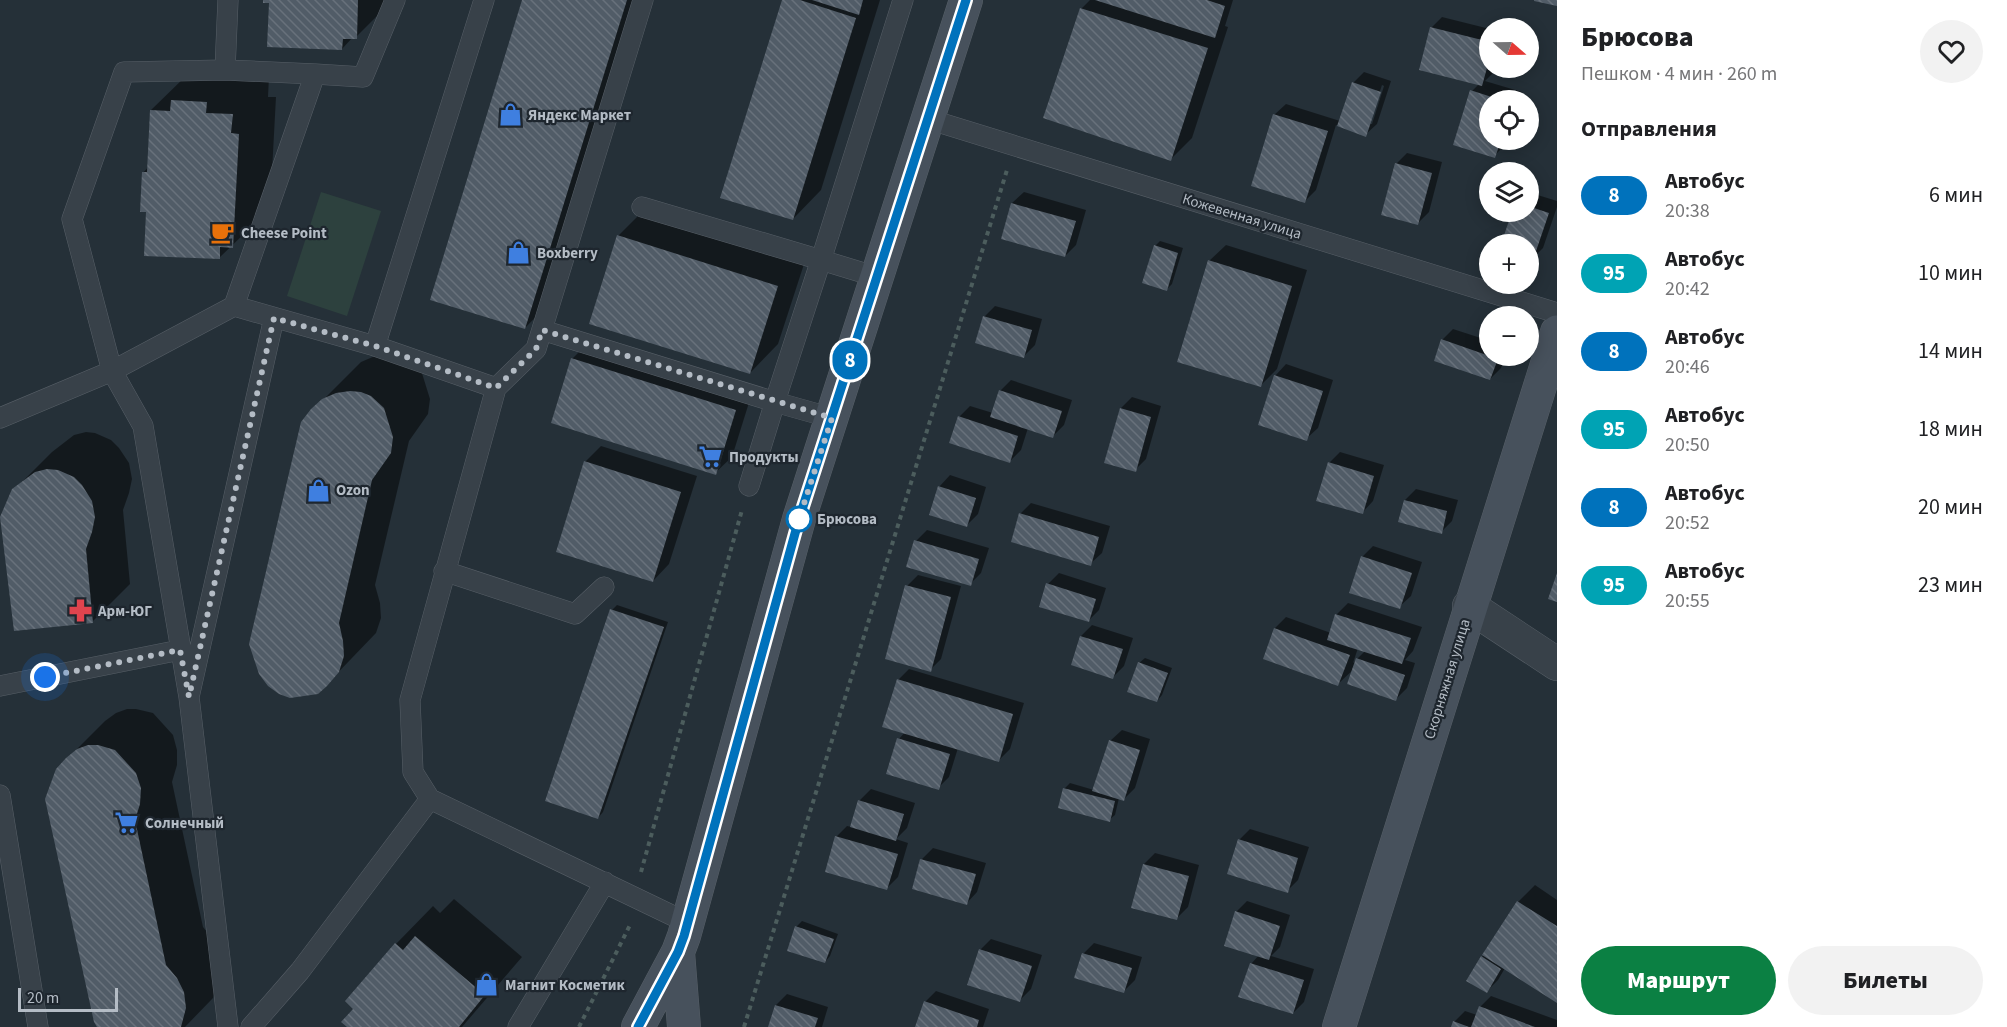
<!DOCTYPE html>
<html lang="ru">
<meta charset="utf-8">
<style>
body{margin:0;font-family:"Source Sans 3",sans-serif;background:#f2f2f2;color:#202124;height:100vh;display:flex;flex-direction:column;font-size:22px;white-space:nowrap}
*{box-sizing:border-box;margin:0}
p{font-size:20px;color:#757577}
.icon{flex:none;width:33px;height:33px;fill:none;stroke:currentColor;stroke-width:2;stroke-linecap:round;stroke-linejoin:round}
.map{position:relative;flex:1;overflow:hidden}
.drawer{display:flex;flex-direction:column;background:#fff;width:450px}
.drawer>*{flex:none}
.badge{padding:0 12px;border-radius:20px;font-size:21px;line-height:39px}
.needle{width:39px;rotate:110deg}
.buttons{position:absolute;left:1479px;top:18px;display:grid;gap:12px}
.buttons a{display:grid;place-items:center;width:60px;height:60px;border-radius:50%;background:#fff;box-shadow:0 3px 15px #0003;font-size:30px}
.scale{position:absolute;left:18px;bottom:15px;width:100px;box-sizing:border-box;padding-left:6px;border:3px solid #b4bcc5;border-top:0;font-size:16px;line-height:21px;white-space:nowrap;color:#b4bcc5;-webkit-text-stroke:4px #1e262e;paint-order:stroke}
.you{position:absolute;width:30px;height:30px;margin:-15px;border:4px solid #fff;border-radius:50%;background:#1a73e8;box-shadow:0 0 0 9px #1a73e833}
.map>.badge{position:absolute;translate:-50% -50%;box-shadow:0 0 0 3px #fff}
h2{padding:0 24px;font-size:22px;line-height:54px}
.round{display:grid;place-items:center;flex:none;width:63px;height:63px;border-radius:32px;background:#f2f2f2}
.overview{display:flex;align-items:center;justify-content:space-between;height:102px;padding:0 24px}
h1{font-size:28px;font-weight:800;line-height:45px}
.cta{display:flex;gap:12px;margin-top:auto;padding:12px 24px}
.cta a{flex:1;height:69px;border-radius:36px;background:#0b8043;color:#fff;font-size:24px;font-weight:800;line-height:69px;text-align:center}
.cta a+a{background:#f2f2f2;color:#202124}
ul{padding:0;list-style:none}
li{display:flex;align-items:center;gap:18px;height:78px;padding:0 24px}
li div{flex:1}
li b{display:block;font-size:22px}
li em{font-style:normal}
li .badge{min-width:66px;font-weight:700;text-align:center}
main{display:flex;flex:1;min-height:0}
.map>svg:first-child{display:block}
.pitch{fill:#2d413e}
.shadow{fill:#0007;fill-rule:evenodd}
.building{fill:url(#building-back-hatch)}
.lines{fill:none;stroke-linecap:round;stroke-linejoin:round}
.service-casing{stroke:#575f67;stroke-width:21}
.minor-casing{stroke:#575f67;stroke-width:34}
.secondary-casing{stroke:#575f67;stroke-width:34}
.path{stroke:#4c5d5d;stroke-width:4;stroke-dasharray:4.5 4.5;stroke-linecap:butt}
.service{stroke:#384149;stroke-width:20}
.minor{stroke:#384149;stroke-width:33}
.secondary{stroke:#47515c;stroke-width:33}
.line-casing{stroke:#fff;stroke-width:14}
.line{stroke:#0072bc;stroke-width:9}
.walk{stroke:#b4bcc5;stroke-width:6;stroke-dasharray:0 10.8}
.stop-dot{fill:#fff;stroke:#0072bc;stroke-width:3}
.labels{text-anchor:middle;stroke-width:4.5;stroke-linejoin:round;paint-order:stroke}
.poi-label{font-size:15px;font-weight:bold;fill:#b4bcc5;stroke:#1e262e;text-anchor:start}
.street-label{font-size:15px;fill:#b4bcc5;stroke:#1e262e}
.stop-label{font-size:15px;font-weight:bold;fill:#b4bcc5;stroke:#1e262e;text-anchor:start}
</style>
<main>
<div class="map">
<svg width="1557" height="1027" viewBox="0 0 1557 1027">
<defs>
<pattern id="building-back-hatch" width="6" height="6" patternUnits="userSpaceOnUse" patternTransform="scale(1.5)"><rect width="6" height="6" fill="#515c67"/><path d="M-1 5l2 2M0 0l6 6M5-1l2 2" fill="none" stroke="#68717b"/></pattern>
</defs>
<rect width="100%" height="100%" fill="#253038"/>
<path class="pitch" d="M 321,192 L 381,211 L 347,316 L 287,296 Z"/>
<path class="shadow" d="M 265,0 L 393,0 L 356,37 L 353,37 L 342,49 L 270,1 Z
M 524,0 L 652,0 L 562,290 L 525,328 Z
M 783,0 L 880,0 L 821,190 L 793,219 Z
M 1090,0 L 1233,0 L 1225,26 L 1228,27 L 1192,138 L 1171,159 L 1081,9 Z
M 1442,17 L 1490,29 L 1490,68 L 1494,68 L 1493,73 L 1485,81 L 1522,92 L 1520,100 L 1490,100 L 1490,140 L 1507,140 L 1505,145 L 1494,156 L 1472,91 L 1479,84 L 1431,28 Z
M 1364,72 L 1391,81 L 1377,124 L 1365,135 L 1336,125 L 1316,190 L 1305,201 L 1274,115 L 1286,104 L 1340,121 L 1353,83 ZM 1382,85 L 1384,86 L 1372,124 L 1369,124 Z
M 189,73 L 269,77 L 268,97 L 276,97 L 270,209 L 219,258 L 148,210 L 143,173 L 149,166 L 151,110 Z
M 1407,153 L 1442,162 L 1429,212 L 1418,223 L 1396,164 Z
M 1024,192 L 1086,210 L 1076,245 L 1065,256 L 1012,203 Z
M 1528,192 L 1557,201 L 1557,207 L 1543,248 L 1532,259 L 1528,244 L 1502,244 L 1513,212 L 1528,212 Z
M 646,208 L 806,258 L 778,344 L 750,373 L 618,236 Z
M 1160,241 L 1183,248 L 1172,284 L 1167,289 L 1155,246 Z
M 1226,245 L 1307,270 L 1277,369 L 1260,386 L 1209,261 Z
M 995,306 L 1042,319 L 1035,345 L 1024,356 L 984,317 Z
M 1453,329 L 1490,341 L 1490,356 L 1505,356 L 1501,368 L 1490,379 L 1442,340 Z
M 589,342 L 752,393 L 732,457 L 715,473 L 552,422 L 573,358 Z
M 375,356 L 421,370 L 430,399 L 428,414 L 409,441 L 375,585 L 380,603 L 381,618 L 376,633 L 326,685 L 323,400 L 361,362 Z
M 1286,364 L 1333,380 L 1318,428 L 1306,439 L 1275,376 Z
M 1011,380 L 1072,400 L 1064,425 L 1053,436 L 1028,428 L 1021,450 L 1009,462 L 959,417 L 970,406 L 993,413 L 1000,391 Z
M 1132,397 L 1161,406 L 1146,459 L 1135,470 L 1121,408 Z
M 86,432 L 95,433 L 111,440 L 119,448 L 129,463 L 132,479 L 129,493 L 123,510 L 130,584 L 93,621 L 14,490 L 52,452 L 74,435 Z
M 601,446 L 697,476 L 669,564 L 653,581 L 585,462 Z
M 1340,452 L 1384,465 L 1373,501 L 1362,513 L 1329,463 Z
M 950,475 L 986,487 L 978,514 L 967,525 L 939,487 Z
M 1416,489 L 1458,500 L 1452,521 L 1441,532 L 1405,500 Z
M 1031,503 L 1110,526 L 1102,553 L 1090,564 L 1020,514 Z
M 927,530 L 989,548 L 981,573 L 970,584 L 916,541 Z
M 1373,546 L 1422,562 L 1411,596 L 1399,607 L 1362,557 Z
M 1059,573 L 1106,588 L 1099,610 L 1088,621 L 1048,584 Z
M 918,575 L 961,586 L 941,659 L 930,670 L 907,586 Z
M 1348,603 L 1422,627 L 1413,651 L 1405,660 L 1415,663 L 1407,688 L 1396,699 L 1354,669 L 1338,684 L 1265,659 L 1275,628 L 1286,617 L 1331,633 L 1337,614 ZM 1358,648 L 1365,651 L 1353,663 Z
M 617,605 L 668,622 L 603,812 L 598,818 L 612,610 Z
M 1092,625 L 1133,638 L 1124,666 L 1113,677 L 1081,636 Z
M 1145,658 L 1172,668 L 1162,695 L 1157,701 L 1139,663 Z
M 909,669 L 1024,703 L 1010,749 L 999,760 L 958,748 L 949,777 L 938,788 L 899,739 L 905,732 L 898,680 Z
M 127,709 L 136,709 L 153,713 L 173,735 L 177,750 L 177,765 L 172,782 L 203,927 L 214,941 L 223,970 L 213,998 L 185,1027 L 100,1027 L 67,759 L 105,721 L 116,713 Z
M 1122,730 L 1150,739 L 1135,788 L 1124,799 L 1119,798 L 1115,815 L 1109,820 L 1064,789 L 1070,783 L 1094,790 L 1110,741 Z
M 871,789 L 915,803 L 907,828 L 896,839 L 908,843 L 898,877 L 887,888 L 836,837 L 847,826 L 852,827 L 860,800 Z
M 1250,829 L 1309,847 L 1298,880 L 1287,891 L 1239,840 Z
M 933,848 L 986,863 L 977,892 L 966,904 L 922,859 Z
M 1155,853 L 1199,865 L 1188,907 L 1177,918 L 1144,864 Z
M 1535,885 L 1557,900 L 1557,1001 L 1505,968 L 1498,980 L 1487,991 L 1482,957 L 1518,902 Z
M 454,899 L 522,957 L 462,1027 L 349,1027 L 356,1009 L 347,1001 L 396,944 L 433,906 L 440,913 Z
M 1247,901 L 1290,915 L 1280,947 L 1271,956 L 1314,969 L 1304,1002 L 1293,1013 L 1251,964 L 1259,955 L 1236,912 Z
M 802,921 L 838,934 L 830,956 L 825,962 L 796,927 Z
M 991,939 L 1042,955 L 1031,989 L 1020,1000 L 980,950 Z
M 1094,943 L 1142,957 L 1135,980 L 1124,991 L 1083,954 Z
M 936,991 L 989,1009 L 983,1027 L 917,1027 L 925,1002 Z
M 787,994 L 828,1007 L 822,1027 L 769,1027 L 776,1005 Z
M 1491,996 L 1557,1020 L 1557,1027 L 1452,1027 L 1454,1022 L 1465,1011 L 1477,1015 L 1480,1007 Z"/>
<path class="building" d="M 263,0 L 358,0 L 357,39 L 343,39 L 342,50 L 267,47 L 269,3 L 263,3 Z
M 522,0 L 627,0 L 525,329 L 430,300 Z
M 782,0 L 800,0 L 856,18 L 793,220 L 720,198 Z
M 812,0 L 863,0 L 859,15 Z
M 1095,0 L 1207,0 L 1225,6 L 1215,38 Z
M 1534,0 L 1557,0 L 1557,6 L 1534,1 Z
M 1080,8 L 1208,48 L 1171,161 L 1043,118 Z
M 1430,27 L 1490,42 L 1490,57 L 1482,86 L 1419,70 Z
M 1352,82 L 1381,92 L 1366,137 L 1337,126 Z
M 1470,90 L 1501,100 L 1490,100 L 1490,140 L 1501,140 L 1495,158 L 1453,145 Z
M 171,100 L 207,102 L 206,113 L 233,114 L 231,133 L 239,134 L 233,248 L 220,247 L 220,259 L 144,256 L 146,212 L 140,212 L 142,172 L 147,172 L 150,110 L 170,111 Z
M 1273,114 L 1328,131 L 1305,203 L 1251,186 Z
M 1395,163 L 1432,173 L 1418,225 L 1381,215 Z
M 1011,203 L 1076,221 L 1065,257 L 1001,239 Z
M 1528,206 L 1549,213 L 1533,260 L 1528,259 L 1528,244 L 1501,244 L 1512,212 L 1528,212 Z
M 617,235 L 778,286 L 750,374 L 589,324 Z
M 1154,245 L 1178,253 L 1167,291 L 1142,283 Z
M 1208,260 L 1292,286 L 1261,387 L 1177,362 Z
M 983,316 L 1032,330 L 1024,358 L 975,343 Z
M 1441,339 L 1498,359 L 1490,380 L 1434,361 Z
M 571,358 L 736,410 L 716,475 L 551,423 Z
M 1274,375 L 1323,391 L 1307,441 L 1258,425 Z
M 999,390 L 1062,411 L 1053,438 L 990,417 Z
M 350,391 L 361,392 L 371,396 L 384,408 L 393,437 L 391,453 L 372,480 L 339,623 L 343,641 L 344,656 L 339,672 L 327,686 L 318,694 L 290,698 L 279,694 L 268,686 L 259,674 L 249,644 L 301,422 L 311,409 L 322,399 L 336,393 Z
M 1120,408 L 1151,417 L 1136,472 L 1104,463 Z
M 958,416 L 1018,436 L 1010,463 L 949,443 Z
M 584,461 L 681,492 L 653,582 L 556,552 Z
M 1328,462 L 1374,476 L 1363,514 L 1316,501 Z
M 47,469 L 58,470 L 74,477 L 82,485 L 92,501 L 95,517 L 92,532 L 86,549 L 93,623 L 14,631 L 0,517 L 12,489 L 35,472 Z
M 938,486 L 976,498 L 967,527 L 929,515 Z
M 1404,500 L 1447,511 L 1442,534 L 1398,522 Z
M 1019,513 L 1099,537 L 1091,566 L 1011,542 Z
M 914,540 L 979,559 L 971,586 L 906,567 Z
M 1361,556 L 1412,573 L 1400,609 L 1349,593 Z
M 1557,573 L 1557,602 L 1548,599 Z
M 1046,583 L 1096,599 L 1089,622 L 1039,607 Z
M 905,585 L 951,597 L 931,672 L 885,659 Z
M 610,609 L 664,627 L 598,819 L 545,801 Z
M 1335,614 L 1411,638 L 1402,664 L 1327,640 Z
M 1274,628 L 1350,655 L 1338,686 L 1263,659 Z
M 1080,636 L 1123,649 L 1113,679 L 1071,665 Z
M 1356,658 L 1405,675 L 1396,701 L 1347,684 Z
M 1138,662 L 1168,673 L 1157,702 L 1127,692 Z
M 897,679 L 1013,714 L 999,762 L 882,727 Z
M 897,738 L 950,754 L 939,790 L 886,774 Z
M 1109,740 L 1140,750 L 1124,801 L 1092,791 Z
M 88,745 L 98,745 L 115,750 L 136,773 L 141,788 L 140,804 L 135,820 L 166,965 L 177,978 L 184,992 L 186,1008 L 181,1027 L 97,1027 L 94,1022 L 45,799 L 56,769 L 66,758 L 77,749 Z
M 1063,788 L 1115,801 L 1110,822 L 1058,808 Z
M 858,800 L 904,814 L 896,841 L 850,827 Z
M 835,836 L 898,854 L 887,890 L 825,872 Z
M 1238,839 L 1298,858 L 1288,893 L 1227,874 Z
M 920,859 L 976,874 L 967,905 L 912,889 Z
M 1143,864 L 1189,876 L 1177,920 L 1131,908 Z
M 1517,901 L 1557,926 L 1557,1003 L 1482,955 Z
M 1235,911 L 1280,926 L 1269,960 L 1224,946 Z
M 795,926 L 834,939 L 825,963 L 787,951 Z
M 415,936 L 485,995 L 459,1027 L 347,1027 L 341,1022 L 353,1009 L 345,1001 L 395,943 L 403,950 Z
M 979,949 L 1032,966 L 1020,1002 L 967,985 Z
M 1082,953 L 1132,968 L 1124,993 L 1074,978 Z
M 1481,956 L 1501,969 L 1487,993 L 1466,981 Z
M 1250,963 L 1304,980 L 1293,1014 L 1238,997 Z
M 924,1001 L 979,1020 L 977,1027 L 915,1027 Z
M 775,1005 L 818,1018 L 815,1027 L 768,1027 Z
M 1479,1006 L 1535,1027 L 1471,1027 Z
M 1453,1021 L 1469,1027 L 1451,1027 Z"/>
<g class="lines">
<defs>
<path id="service" d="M 225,70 L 315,74
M 928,119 L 1557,313
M 642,207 L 821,260 L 903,0
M 234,306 L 315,74 L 363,77 L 395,0
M 542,330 L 775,402 L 749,486
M 375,346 L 484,0
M 496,388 L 536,349 L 643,0
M 0,418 L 112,371 L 234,306 L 375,346 L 496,388 L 410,700 L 413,772 L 430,799
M 832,418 L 775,402 L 779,389 L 821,260 L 877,277
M 444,571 L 575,614 L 604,587
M 0,686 L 180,650
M 189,697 L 143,426 L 112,371 L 72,219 L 124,72 L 225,70 L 228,0
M 0,795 L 38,1027
M 228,1027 L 189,697 L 274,318
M 251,1027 L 300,971 L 430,799 L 688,923
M 518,1027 L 605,882"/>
<path id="minor" d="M 1469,606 L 1557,664"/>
<path id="secondary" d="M 678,952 L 684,1027
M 638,1027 L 678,952 L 684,936 L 799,519 L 966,0
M 1339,1027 L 1557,332"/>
</defs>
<use href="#service" class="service-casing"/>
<use href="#minor" class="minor-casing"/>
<use href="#secondary" class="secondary-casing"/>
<path class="path" d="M 641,872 L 742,510
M 579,1027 L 631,923
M 744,1027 L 1007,170"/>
<use href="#service" class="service"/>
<use href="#minor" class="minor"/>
<use href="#secondary" class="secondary"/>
</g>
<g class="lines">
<defs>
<path id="line" d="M 638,1027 L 678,952 L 684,936 L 799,519 L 966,0"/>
</defs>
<use href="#line" class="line-casing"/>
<use href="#line" class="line"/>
<path class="walk" d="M 45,677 L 180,650 L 189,697 L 274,318 L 375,346 L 496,388 L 536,349 L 542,330 L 832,418 L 799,519"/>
</g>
<defs>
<symbol id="shop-bare" viewBox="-9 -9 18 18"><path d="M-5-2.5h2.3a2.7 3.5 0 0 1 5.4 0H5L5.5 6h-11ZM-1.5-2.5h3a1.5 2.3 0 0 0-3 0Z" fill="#3f7fe0" stroke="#1e262e" stroke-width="2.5" paint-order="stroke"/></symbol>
<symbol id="cafe-bare" viewBox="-9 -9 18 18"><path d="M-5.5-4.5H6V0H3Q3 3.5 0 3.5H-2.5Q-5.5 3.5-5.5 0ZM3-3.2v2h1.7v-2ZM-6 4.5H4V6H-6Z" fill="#e8710a" stroke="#1e262e" stroke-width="2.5" paint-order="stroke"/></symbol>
<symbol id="supermarket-bare" viewBox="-9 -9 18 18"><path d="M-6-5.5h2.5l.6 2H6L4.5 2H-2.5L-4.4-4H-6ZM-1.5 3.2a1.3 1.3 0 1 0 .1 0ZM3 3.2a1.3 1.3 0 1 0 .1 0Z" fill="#3f7fe0" stroke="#1e262e" stroke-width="2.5" paint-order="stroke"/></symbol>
<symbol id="pharmacy-bare" viewBox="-9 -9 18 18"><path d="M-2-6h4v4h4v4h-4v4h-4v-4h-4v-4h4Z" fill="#e0444e" stroke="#1e262e" stroke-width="2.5" paint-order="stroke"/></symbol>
</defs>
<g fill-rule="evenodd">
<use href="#shop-bare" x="494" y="98" width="33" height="33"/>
<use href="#cafe-bare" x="206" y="216" width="33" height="33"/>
<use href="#shop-bare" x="502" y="236" width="33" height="33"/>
<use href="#supermarket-bare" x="694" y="440" width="33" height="33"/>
<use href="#shop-bare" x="302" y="474" width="33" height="33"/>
<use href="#pharmacy-bare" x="64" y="594" width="33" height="33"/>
<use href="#supermarket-bare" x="110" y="806" width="33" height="33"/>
<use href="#shop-bare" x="470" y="968" width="33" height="33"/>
</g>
<circle class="stop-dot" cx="799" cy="519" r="12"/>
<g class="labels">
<g class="poi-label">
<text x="528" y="120">Яндекс Маркет</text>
<text x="241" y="238">Cheese Point</text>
<text x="537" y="258">Boxberry</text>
<text x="729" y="462">Продукты</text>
<text x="336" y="495">Ozon</text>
<text x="98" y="616">Арм-ЮГ</text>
<text x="145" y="828">Солнечный</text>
<text x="505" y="990">Магнит Косметик</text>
</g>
<g class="street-label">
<text transform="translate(1242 216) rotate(17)" y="5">Кожевенная улица</text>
<text transform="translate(1447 679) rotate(-73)" y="5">Скорняжная улица</text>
</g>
<g class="stop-label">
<text x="817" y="524">Брюсова</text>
</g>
</g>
</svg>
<div class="buttons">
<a><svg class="needle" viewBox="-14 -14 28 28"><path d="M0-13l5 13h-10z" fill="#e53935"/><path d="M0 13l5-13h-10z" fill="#757577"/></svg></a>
<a><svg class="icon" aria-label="locate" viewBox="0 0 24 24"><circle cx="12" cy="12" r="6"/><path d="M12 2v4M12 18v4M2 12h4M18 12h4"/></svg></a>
<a><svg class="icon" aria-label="layers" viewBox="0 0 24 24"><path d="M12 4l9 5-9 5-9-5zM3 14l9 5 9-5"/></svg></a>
<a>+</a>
<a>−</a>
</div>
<div class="scale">20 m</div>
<div class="you" style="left:45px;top:677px"></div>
<b class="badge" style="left:850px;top:360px;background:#0072bc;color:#fff">8</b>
</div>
<section class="drawer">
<div class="overview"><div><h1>Брюсова</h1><p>Пешком · 4 мин · 260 m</p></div><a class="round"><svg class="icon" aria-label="heart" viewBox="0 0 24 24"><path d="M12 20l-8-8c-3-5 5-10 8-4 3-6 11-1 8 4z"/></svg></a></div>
<h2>Отправления</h2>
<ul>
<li><span class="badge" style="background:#0072bc;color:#fff">8</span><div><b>Автобус</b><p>20:38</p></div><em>6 мин</em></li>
<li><span class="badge" style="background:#00a3b4;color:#fff">95</span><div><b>Автобус</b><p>20:42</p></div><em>10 мин</em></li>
<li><span class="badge" style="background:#0072bc;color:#fff">8</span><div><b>Автобус</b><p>20:46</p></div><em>14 мин</em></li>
<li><span class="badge" style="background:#00a3b4;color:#fff">95</span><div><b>Автобус</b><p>20:50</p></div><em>18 мин</em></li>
<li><span class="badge" style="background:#0072bc;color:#fff">8</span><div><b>Автобус</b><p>20:52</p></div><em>20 мин</em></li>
<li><span class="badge" style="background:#00a3b4;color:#fff">95</span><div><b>Автобус</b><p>20:55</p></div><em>23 мин</em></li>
</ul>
<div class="cta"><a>Маршрут</a><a>Билеты</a></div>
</section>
</main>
